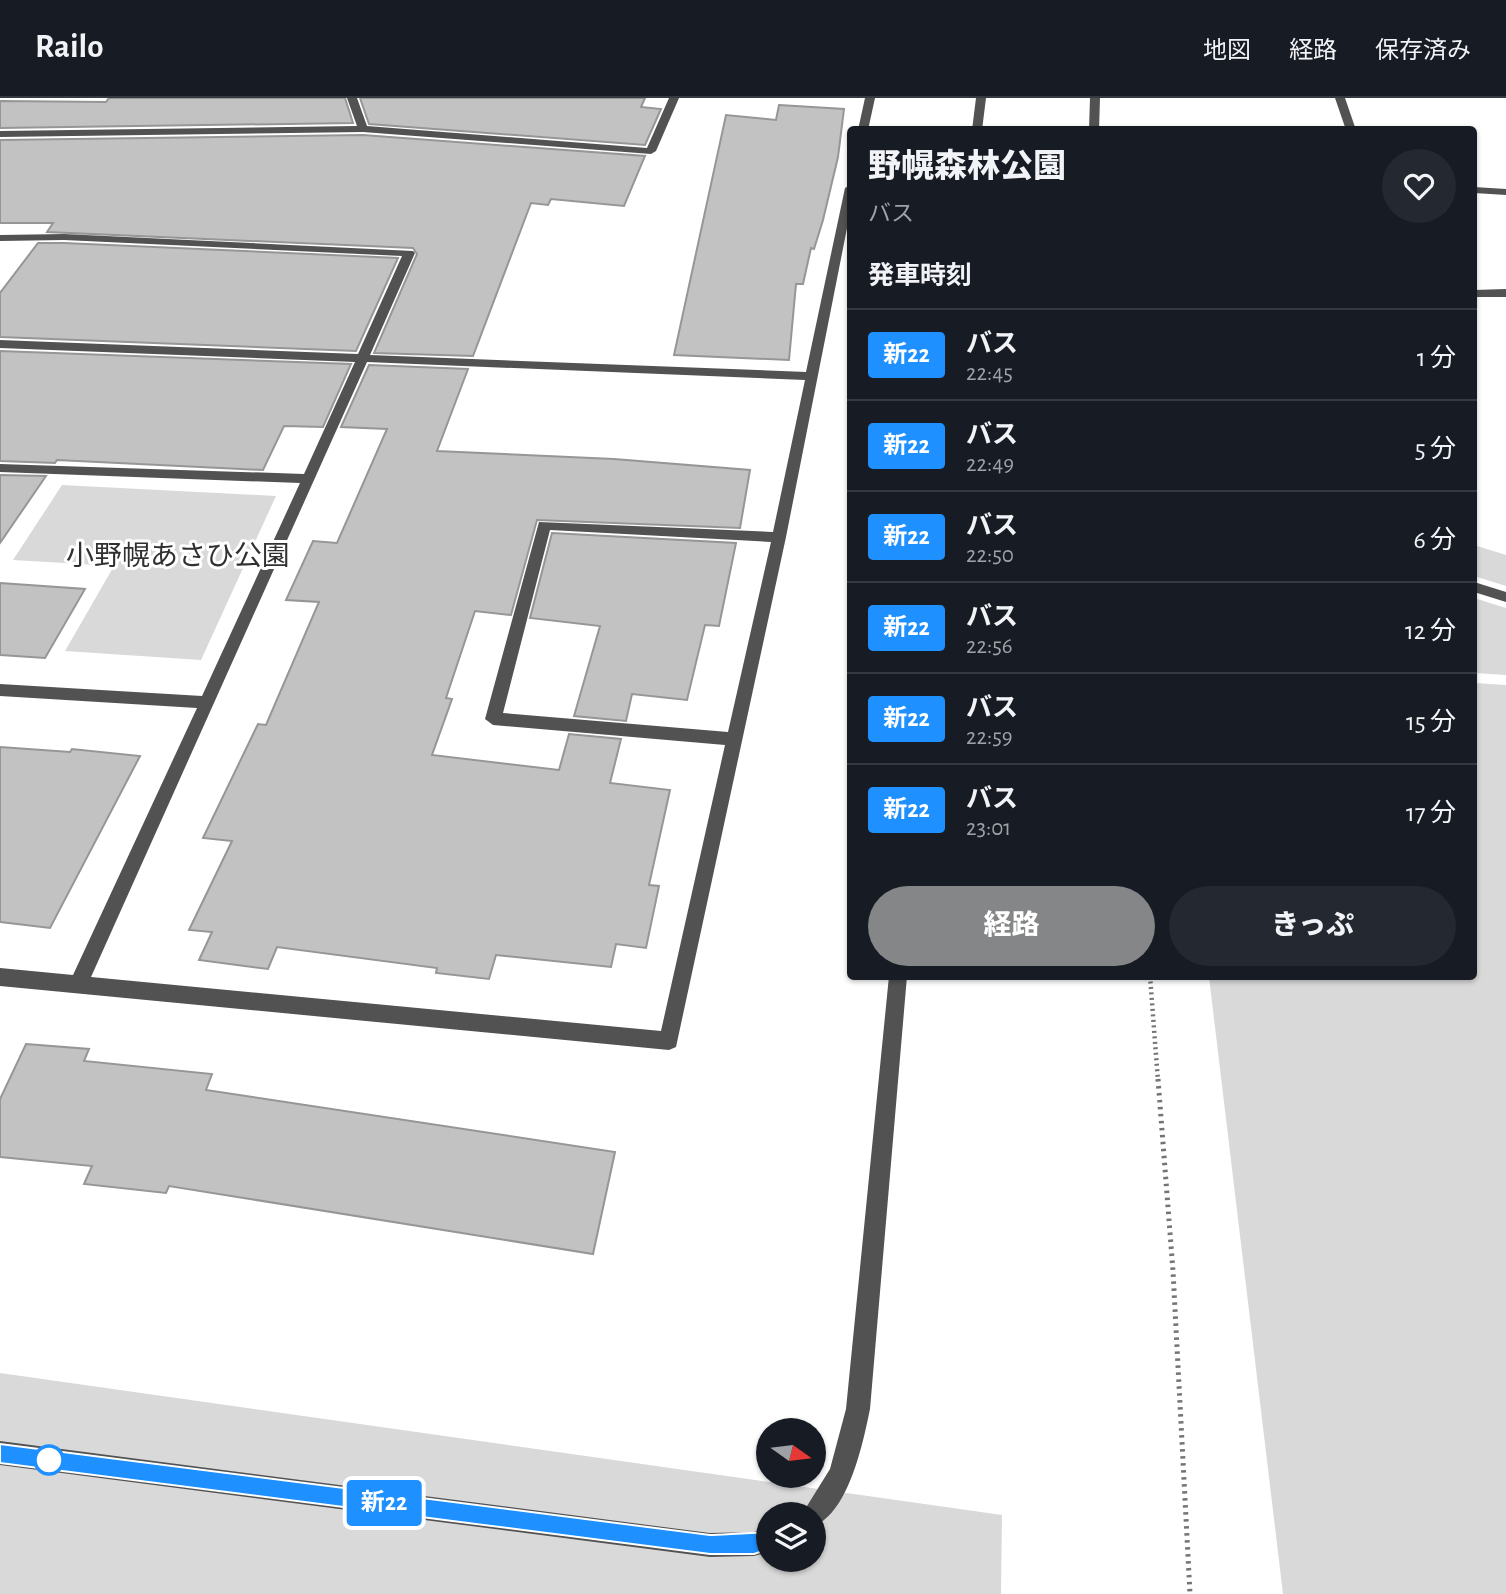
<!DOCTYPE html>
<html lang="ja">
<meta charset="utf-8">
<style>
body{margin:0;font-family:"Alegreya Sans","Noto Sans JP",sans-serif;background:#242831;color:#f1f3f6;height:100vh;display:flex;flex-direction:column;font-size:26px;white-space:nowrap}
*{box-sizing:border-box;margin:0}
p{font-size:23px;color:#9ea1a6}
.icon{flex:none;width:38px;height:38px;fill:none;stroke:currentColor;stroke-width:2;stroke-linecap:round;stroke-linejoin:round}
.map{position:relative;flex:1;overflow:hidden}
.side{position:absolute;left:847px;top:28px;width:630px;height:854px;display:flex;flex-direction:column;background:#171b24;border-radius:7px;box-shadow:0 2px 5px #0004}
.side>*{flex:none}
.badge{padding:0 14px;border-radius:5px;font-size:24px;line-height:46px}
.needle{width:46px;rotate:104deg}
.tools{position:absolute;left:756px;top:1320px;display:grid;gap:14px}
.tools a{display:grid;place-items:center;width:70px;height:70px;border-radius:50%;background:#171b24;box-shadow:0 2px 5px #0004;font-size:35px}
.map>.badge{position:absolute;translate:-50% -50%;box-shadow:0 0 0 4px #fff}
h2{padding:0 21px;font-size:26px;line-height:63px}
.round{display:grid;place-items:center;flex:none;width:74px;height:74px;border-radius:37px;background:#242831}
.overview{display:flex;align-items:center;justify-content:space-between;height:119px;padding:0 21px}
h1{font-size:33px;font-weight:800;line-height:52px}
.primary-button{display:flex;gap:14px;margin-top:auto;padding:14px 21px}
.primary-button a{flex:1;height:80px;border-radius:42px;background:#858687;color:#fff;font-size:28px;font-weight:800;line-height:80px;text-align:center}
.primary-button a+a{background:#242831;color:#f1f3f6}
ul{padding:0;list-style:none}
li{display:flex;align-items:center;gap:21px;height:91px;padding:0 21px;border-top:2px solid #363941}
li div{flex:1}
li b{display:block;font-size:26px}
li em{font-style:normal}
li .badge{min-width:77px;font-weight:700;text-align:center}
header{display:flex;align-items:center;gap:42px;box-sizing:border-box;height:98px;padding:0 35px;background:#171b24;border-bottom:2px solid #363941}
header strong{font-size:33px}
nav{display:flex;gap:38px;margin-inline-start:auto;font-size:24px}
.map>svg:first-child{display:block}
.green{fill:#d9d9d9;fill-rule:evenodd}
.building{fill:#c2c2c2;stroke:#969696;stroke-width:2}
.lines{fill:none;stroke-linecap:round;stroke-linejoin:round}
.path-far1{stroke:#747474;stroke-width:4.5;stroke-dasharray:2 3.5;stroke-linecap:butt}
.path{stroke:#747474;stroke-width:5;stroke-dasharray:2.5 4.5;stroke-linecap:butt}
.minor{fill:#525252;fill-rule:evenodd}
.line{fill:#1e90ff;stroke:#fff;stroke-width:2}
.stop-dot{fill:#fff;stroke:#1e90ff;stroke-width:3.5}
.labels{text-anchor:middle;stroke-width:6;stroke-linejoin:round;paint-order:stroke}
.park-label{font-size:28px;fill:#303030;stroke:#fff}
</style>
<header>
<strong>Railo</strong>
<nav><a>地図</a><a>経路</a><a>保存済み</a></nav>
</header>
<div class="map">
<svg width="1506" height="1496" viewBox="0 0 1506 1496">
<rect width="100%" height="100%" fill="#fff"/>
<path class="green" d="M 62,387 L 276,398 L 201,562 L 65,553 L 114,468 L 13,462 Z
M 1474,447 L 1506,457 L 1506,488 L 1474,478 Z
M 1474,500 L 1506,510 L 1506,577 L 1474,575 Z
M 1474,585 L 1506,587 L 1506,1496 L 1283,1496 L 1209,879 L 1474,878 Z
M 0,1275 L 1002,1417 L 1001,1496 L 0,1496 ZM 768,1416 L 814,1416 L 814,1461 L 768,1461 Z"/>
<path class="building" d="M 109,0 L 345,0 L 353,25 L 0,30 L 0,3 L 106,4 Z
M 360,0 L 645,0 L 641,9 L 661,11 L 645,47 L 369,26 Z
M 779,7 L 844,11 L 838,59 L 823,122 L 814,151 L 811,150 L 803,186 L 796,186 L 789,262 L 674,257 L 726,17 L 776,22 Z
M 363,37 L 645,58 L 624,108 L 551,101 L 548,107 L 531,105 L 473,258 L 374,255 L 417,156 L 413,150 L 47,134 L 53,125 L 0,125 L 0,42 Z
M 38,145 L 64,145 L 398,160 L 356,253 L 0,239 L 0,195 Z
M 0,253 L 351,266 L 323,329 L 284,328 L 263,372 L 57,362 L 55,365 L 0,363 Z
M 369,267 L 468,271 L 437,353 L 614,361 L 750,372 L 740,430 L 537,422 L 511,517 L 475,513 L 446,600 L 452,601 L 432,657 L 559,672 L 569,636 L 621,641 L 610,685 L 670,692 L 649,787 L 659,788 L 646,850 L 616,846 L 611,869 L 496,857 L 489,881 L 436,875 L 437,870 L 277,849 L 268,871 L 199,862 L 212,834 L 189,832 L 232,743 L 203,740 L 258,626 L 266,627 L 319,504 L 286,502 L 313,443 L 337,445 L 387,331 L 341,329 Z
M 0,377 L 46,378 L 0,445 Z
M 552,435 L 736,445 L 719,528 L 705,527 L 687,602 L 632,596 L 626,623 L 574,618 L 600,528 L 530,520 Z
M 0,485 L 85,491 L 45,560 L 0,557 Z
M 0,649 L 70,654 L 72,651 L 140,658 L 50,830 L 0,824 Z
M 26,946 L 89,951 L 84,963 L 212,976 L 206,992 L 615,1054 L 593,1156 L 169,1088 L 166,1095 L 84,1086 L 92,1068 L 0,1059 L 0,1001 Z"/>
<g class="lines">
<path class="path-far1" d="M 1150,878 L 1158,983"/>
<path class="path" d="M 1158,981 L 1173,1173 L 1190,1496"/>
<path class="minor" d="M 347,0 L 357,0 L 367,28 L 647,50 L 669,0 L 679,0 L 656,53 L 651,56 L 363,34 L 0,39 L 0,33 L 357,28 Z
M 865,0 L 875,0 L 868,32 L 858,32 Z
M 976,0 L 986,0 L 982,32 L 972,32 Z
M 1090,0 L 1100,0 L 1099,32 L 1089,32 Z
M 1335,0 L 1345,0 L 1356,32 L 1346,32 Z
M 850,87 L 850,115 L 786,439 L 676,949 L 669,952 L 0,888 L 0,870 L 73,877 L 197,610 L 0,598 L 0,586 L 202,598 L 300,385 L 0,374 L 0,366 L 304,376 L 355,264 L 0,250 L 0,242 L 358,256 L 402,158 L 64,142 L 0,143 L 0,137 L 64,136 L 413,153 L 415,155 L 370,257 L 806,274 L 845,90 ZM 367,264 L 805,282 L 773,434 L 539,424 L 485,621 L 493,627 L 725,647 L 661,933 L 91,879 ZM 550,432 L 771,444 L 728,634 L 503,615 Z
M 1474,89 L 1506,91 L 1506,97 L 1474,95 Z
M 1506,191 L 1506,199 L 1474,199 L 1474,192 Z
M 1474,484 L 1506,494 L 1506,504 L 1474,494 Z
M 889,878 L 907,878 L 870,1311 C 863,1345 849,1414 814,1428 L 814,1416 L 802,1416 L 830,1371 L 846,1311 Z
M 0,1343 L 710,1435 L 754,1434 L 768,1430 L 768,1454 L 754,1458 L 710,1459 L 0,1367 Z"/>
</g>
<path class="line" d="M 0,1346 L 710,1437 C 721,1437 769,1433 775,1435 L 778,1442 L 775,1449 L 754,1456 L 710,1456 L 0,1365 Z"/>
<circle class="stop-dot" cx="49" cy="1362" r="14"/>
<g class="labels">
<g class="park-label">
<text x="178" y="467">小野幌あさひ公園</text>
</g>
</g>
</svg>
<div class="tools">
<a><svg class="needle" viewBox="-14 -14 28 28"><path d="M0-13l5 13h-10z" fill="#e53935"/><path d="M0 13l5-13h-10z" fill="#9ea1a6"/></svg></a>
<a><svg class="icon" aria-label="layers" viewBox="0 0 24 24"><path d="M12 4l9 5-9 5-9-5zM3 14l9 5 9-5"/></svg></a>
</div>
<b class="badge" style="left:384px;top:1405px;background:#1e90ff;color:#fff">新22</b>
<section class="side">
<div class="overview"><div><h1>野幌森林公園</h1><p>バス</p></div><a class="round"><svg class="icon" aria-label="heart" viewBox="0 0 24 24"><path d="M12 20l-8-8c-3-5 5-10 8-4 3-6 11-1 8 4z"/></svg></a></div>
<h2>発車時刻</h2>
<ul>
<li><span class="badge" style="background:#1e90ff;color:#fff">新22</span><div><b>バス</b><p>22:45</p></div><em>1 分</em></li>
<li><span class="badge" style="background:#1e90ff;color:#fff">新22</span><div><b>バス</b><p>22:49</p></div><em>5 分</em></li>
<li><span class="badge" style="background:#1e90ff;color:#fff">新22</span><div><b>バス</b><p>22:50</p></div><em>6 分</em></li>
<li><span class="badge" style="background:#1e90ff;color:#fff">新22</span><div><b>バス</b><p>22:56</p></div><em>12 分</em></li>
<li><span class="badge" style="background:#1e90ff;color:#fff">新22</span><div><b>バス</b><p>22:59</p></div><em>15 分</em></li>
<li><span class="badge" style="background:#1e90ff;color:#fff">新22</span><div><b>バス</b><p>23:01</p></div><em>17 分</em></li>
</ul>
<div class="primary-button"><a>経路</a><a>きっぷ</a></div>
</section>
</div>
